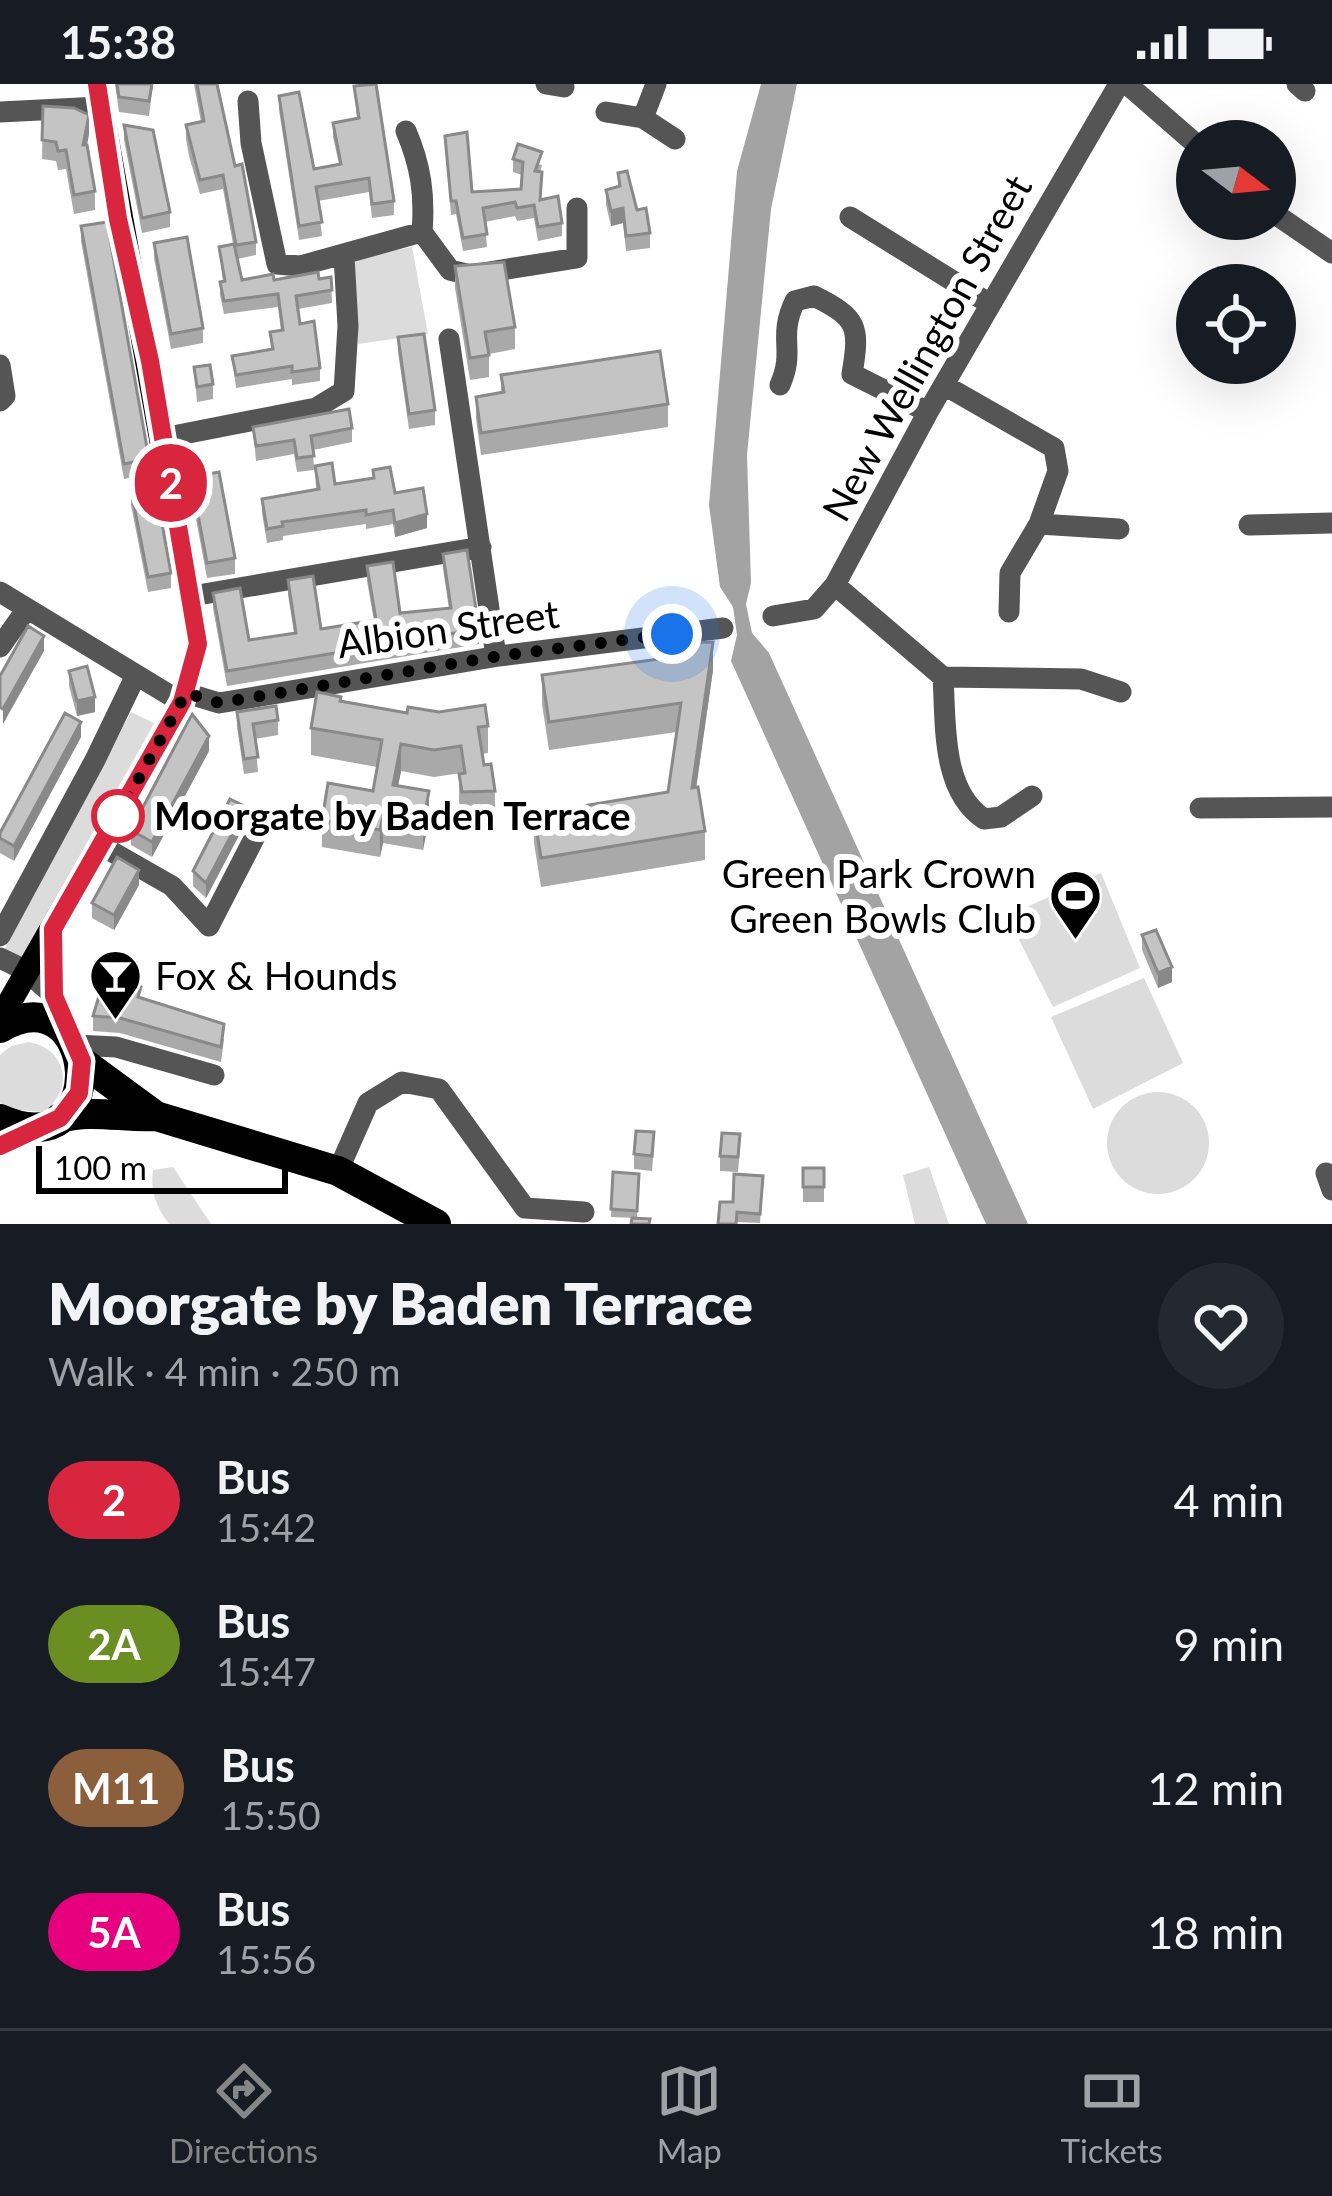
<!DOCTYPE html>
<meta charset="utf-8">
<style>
body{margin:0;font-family:Lato,sans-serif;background:#242831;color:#f1f3f6;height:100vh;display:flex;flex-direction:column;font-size:45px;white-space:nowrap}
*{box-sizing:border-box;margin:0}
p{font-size:39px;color:#9ea1a6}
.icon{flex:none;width:66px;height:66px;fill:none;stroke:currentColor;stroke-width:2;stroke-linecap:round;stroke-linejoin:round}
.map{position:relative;height:1140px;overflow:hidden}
.details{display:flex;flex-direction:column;background:#171b24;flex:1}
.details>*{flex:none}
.badge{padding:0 24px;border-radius:39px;font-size:42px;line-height:78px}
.needle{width:78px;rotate:106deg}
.buttons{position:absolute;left:1176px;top:36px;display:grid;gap:24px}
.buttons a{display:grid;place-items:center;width:120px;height:120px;border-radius:50%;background:#171b24;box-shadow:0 12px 48px #0002;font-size:60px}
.scale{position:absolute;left:36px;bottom:30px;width:252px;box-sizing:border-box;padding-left:12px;border:6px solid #000;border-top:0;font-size:33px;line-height:42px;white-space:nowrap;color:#000;-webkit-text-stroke:9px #fff;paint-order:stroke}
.you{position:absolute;width:60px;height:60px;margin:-30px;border:9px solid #fff;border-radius:50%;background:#1a73e8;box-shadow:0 0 0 18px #1a73e833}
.map>.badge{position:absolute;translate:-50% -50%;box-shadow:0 0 0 6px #fff}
.round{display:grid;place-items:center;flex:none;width:126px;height:126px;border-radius:63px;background:#242831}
.overview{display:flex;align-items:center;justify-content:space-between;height:204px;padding:0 48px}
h1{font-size:57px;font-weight:800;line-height:90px}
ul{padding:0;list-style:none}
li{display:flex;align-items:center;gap:36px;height:144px;padding:0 48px}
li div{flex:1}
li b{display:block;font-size:45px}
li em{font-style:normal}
li .badge{min-width:132px;font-weight:700;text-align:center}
.status{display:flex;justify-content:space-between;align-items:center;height:84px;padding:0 60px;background:#171b24;direction:ltr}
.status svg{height:33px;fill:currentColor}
.dock{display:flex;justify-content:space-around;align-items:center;height:168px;border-top:3px solid #363941;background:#171b24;font-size:33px;color:#9ea1a6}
.dock a{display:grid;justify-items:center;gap:6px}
.dock .active{color:#858687}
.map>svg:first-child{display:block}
.green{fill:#dcdcdc}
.water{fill:#a3a3a3}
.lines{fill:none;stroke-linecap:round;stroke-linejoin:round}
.minor{stroke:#555;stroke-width:21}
.major{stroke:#000;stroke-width:24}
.highway{stroke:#000;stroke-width:30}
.wall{fill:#a9a9a9}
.shaded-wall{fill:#898989}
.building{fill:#c4c4c4;stroke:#898989;stroke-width:3}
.line-casing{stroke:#fff;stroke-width:27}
.line{stroke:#d7263d;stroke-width:18}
.walk{stroke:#000;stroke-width:12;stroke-dasharray:0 21.6}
.stop-dot{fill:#fff;stroke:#d7263d;stroke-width:6}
.labels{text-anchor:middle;stroke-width:12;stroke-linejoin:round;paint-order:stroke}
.street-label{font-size:39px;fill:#000;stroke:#fff}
.stop-label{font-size:39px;font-weight:bold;fill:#000;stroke:#fff;text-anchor:start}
.poi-label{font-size:39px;fill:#000;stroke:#fff;text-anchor:end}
</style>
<div class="status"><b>15:38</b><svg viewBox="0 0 49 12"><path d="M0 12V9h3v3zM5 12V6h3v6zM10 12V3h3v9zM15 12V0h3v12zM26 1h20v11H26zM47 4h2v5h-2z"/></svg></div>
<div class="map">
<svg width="1332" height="1140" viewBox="0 0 1332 1140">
<rect width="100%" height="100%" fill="#fff"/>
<path class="green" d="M 412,163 L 428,250 L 358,260 L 354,181 L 359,173 Z
M 131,628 L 154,639 L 25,882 L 2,870 Z
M 1101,789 L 1140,884 L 1053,923 L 1007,832 Z
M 1144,894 L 1183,979 L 1093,1025 L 1051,933 Z
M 29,958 C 67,965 75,1006 43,1028 L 6,1025 L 0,1019 L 0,971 L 11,962 Z
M1107 1059a51 51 0 1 1 102 0a51 51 0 1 1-102 0Z
M 173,1083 L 211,1140 L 169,1140 C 156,1122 150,1108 153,1086 Z
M 929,1083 L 949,1140 L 915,1140 L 903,1091 Z"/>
<path class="water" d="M 761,0 L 797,0 L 771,125 L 747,371 L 751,499 L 746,520 L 752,549 L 769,569 L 1028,1140 L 986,1140 L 731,577 L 737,551 L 733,523 L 720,503 L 709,421 L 737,87 Z"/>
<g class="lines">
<path class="minor" d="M 546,0 L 564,3
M 1127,0 L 1197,61
M 1297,0 L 1305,7
M 248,17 L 251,59 L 277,180 L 300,182 L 422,148
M 0,28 L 99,23
M 606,28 L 643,34 L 675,55
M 643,34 L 656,0
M 406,47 C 421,82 425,111 422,148
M 1275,130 L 1332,169
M 850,133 L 990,220
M 422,148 L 450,186 L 470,191 L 577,174 L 577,124
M 449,255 L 496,572
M 0,281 L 5,312 L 0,317
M 780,301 C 796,265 777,255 795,217 L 814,212 C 858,234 860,242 852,290 L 928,328
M 944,301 L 1054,364 L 1058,387 L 1039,440 L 1010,489 L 1009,528
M 163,354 L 316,324 L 344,307 L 348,242 L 344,172
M 1039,440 L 1119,445
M 1249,441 L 1332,439
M 835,501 L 943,593 L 1081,595 L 1121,608
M 0,508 L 181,618
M 192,512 L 481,463
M 773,532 L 814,525 L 835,501 L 928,328 L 1119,0
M 0,563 L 26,526
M 943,593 C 946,640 941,706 984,735 L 1001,733 L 1032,712
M 186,609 L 219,619 L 499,572 L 723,544
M 1200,724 L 1332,723
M 102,762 L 172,802 L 209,842 L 262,739
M 0,852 L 95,676 L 136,591
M 0,874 L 25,886 L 54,912
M 75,961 L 116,963 L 214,991
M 338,1087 L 368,1019 L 402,998 L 439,1005 L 525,1124 L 584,1128
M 1326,1089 L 1332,1106"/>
<path class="major" d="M 53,845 L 54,912 L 69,952
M 0,935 L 181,618 L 198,560 L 97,0"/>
<path class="highway" d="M 0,944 C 98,886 115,1086 0,1035
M 81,977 L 156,1032 L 338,1087 L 436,1140
M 60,1034 C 92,1025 123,1034 156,1032"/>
</g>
<path class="wall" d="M 115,0 L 153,0 L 149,32 L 119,28 Z
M 194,0 L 217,0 L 235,82 L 256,158 L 256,171 L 237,175 L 242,196 L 319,195 L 331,193 L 332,219 L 298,225 L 300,240 L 320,284 L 320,297 L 292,301 L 292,295 L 236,304 L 232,272 L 271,265 L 270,248 L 281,247 L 278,223 L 224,230 L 220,211 L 220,198 L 223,197 L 219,163 L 233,160 L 223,105 L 200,110 L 189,72 L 186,55 L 186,41 L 201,38 Z
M 354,2 L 394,117 L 394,131 L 372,134 L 369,108 L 318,117 L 322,152 L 299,156 L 279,26 L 279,12 L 314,85 L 339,80 L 333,53 L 333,39 L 357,35 Z
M 43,22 L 89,50 L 87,61 L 95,107 L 95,126 L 74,130 L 66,85 L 58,86 L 56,77 L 42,75 Z
M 124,41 L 170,128 L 170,143 L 142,149 L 124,56 Z
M 445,52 L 472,108 L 521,105 L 522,91 L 513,88 L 513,75 L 542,81 L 540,88 L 542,101 L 541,116 L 562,139 L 562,152 L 538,157 L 534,134 L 517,137 L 515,132 L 485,138 L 487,163 L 463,167 L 456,130 L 451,131 Z
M 618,89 L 650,149 L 650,164 L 626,167 L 623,139 L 611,142 L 606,121 L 606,106 L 618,103 Z
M 81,142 L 149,375 L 149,390 L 124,395 L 81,157 Z
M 154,159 L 203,244 L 203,259 L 171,265 L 154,174 Z
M 455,182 L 515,243 L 515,265 L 489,270 L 489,293 L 470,296 L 455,204 Z
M 398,253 L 435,326 L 435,341 L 409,345 L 398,268 Z
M 194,283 L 213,300 L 213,315 L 197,318 Z
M 501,291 L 668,320 L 668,343 L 481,371 L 476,335 L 476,313 L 501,309 Z
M 253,343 L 352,344 L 352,358 L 313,366 L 314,386 L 297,388 L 294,370 L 256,377 Z
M 315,382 L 335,400 L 373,394 L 373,386 L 427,444 L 395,453 L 393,440 L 366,445 L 366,440 L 283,452 L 283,456 L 267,459 L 262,429 L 262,415 L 316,406 Z
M 191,393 L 235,474 L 235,490 L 207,494 L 191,408 Z
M 131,406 L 171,489 L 171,504 L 148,508 L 131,421 Z
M 443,470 L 479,545 L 479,560 L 227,602 L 213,524 L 213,509 L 249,556 L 294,549 L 288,511 L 288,496 L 321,545 L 374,537 L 367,497 L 367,482 L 400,529 L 449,525 L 443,485 Z
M 672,559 L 713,586 L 696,703 L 705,747 L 705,776 L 541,803 L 534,759 L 534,730 L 668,708 L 677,648 L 549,666 L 542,620 L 542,591 L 672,573 Z
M 69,587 L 95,628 L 77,632 L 69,602 Z
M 341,617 L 488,642 L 488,669 L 482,670 L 484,681 L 495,707 L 495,735 L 462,735 L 459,717 L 459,690 L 461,689 L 434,693 L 401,687 L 398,702 L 429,734 L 423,766 L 383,759 L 380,773 L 322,763 L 322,736 L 373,707 L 377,683 L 311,671 L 311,644 Z
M 237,628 L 278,636 L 278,651 L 255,655 L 258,688 L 244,690 L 237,643 Z
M 81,653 L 14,777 L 0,769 L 0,749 Z
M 209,667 L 152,773 L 131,761 L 131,746 Z
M 246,738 L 206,814 L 193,802 L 193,787 Z
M 139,801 L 114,846 L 92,834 L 92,819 Z
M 1142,851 L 1172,898 L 1158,904 L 1142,866 Z
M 141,914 L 224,955 L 221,978 L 120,949 L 93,947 L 93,932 Z
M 654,1063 L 652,1087 L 634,1085 L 634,1070 Z
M 740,1065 L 738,1088 L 720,1087 L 720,1072 Z
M 803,1084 L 824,1084 L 824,1118 L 803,1118 Z
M 613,1088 L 639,1090 L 637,1134 L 611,1133 Z
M 763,1092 L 760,1139 L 737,1138 L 733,1118 Z"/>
<path class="shaded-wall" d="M 89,31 L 89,50 L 83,80 L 83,61 Z
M 623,124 L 623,139 L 611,142 L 611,127 Z
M 427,430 L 427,444 L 395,453 L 395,439 Z
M 44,552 L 44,567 L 3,640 L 3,625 Z
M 713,558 L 713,586 L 692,733 L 692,704 Z
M 95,613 L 95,628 L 77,632 L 77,617 Z
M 81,638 L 81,653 L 14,777 L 14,762 Z
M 209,652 L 209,667 L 152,773 L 152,758 Z
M 401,660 L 401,687 L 393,728 L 393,701 Z
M 429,707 L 429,734 L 423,766 L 423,739 Z
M 246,723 L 246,738 L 206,814 L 206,799 Z
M 383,732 L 383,759 L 380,773 L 380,746 Z
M 139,786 L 139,801 L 114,846 L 114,831 Z
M 1172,883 L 1172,898 L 1158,904 L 1158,889 Z"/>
<path class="building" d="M 117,0 L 152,0 L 149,17 L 119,13 Z
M 197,0 L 217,0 L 235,82 L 242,80 L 256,158 L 236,161 L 223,91 L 200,96 L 186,41 L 204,37 Z
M 376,0 L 394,117 L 372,120 L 369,94 L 316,103 L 322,138 L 299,142 L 279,12 L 299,8 L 314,85 L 341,80 L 333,39 L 359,34 L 354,2 Z
M 43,22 L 74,24 L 89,31 L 83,61 L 87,61 L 95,107 L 74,111 L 66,66 L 58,67 L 56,58 L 42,56 Z
M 124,41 L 153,46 L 170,128 L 142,134 Z
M 467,48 L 472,108 L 521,105 L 523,78 L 513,75 L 518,60 L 542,68 L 535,87 L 542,88 L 540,116 L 558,112 L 562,139 L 538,143 L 534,121 L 517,124 L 515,118 L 483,124 L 487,150 L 463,154 L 456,117 L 451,117 L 445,52 Z
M 627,87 L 637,126 L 646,124 L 650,149 L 626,152 L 623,124 L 611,127 L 606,106 L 620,102 L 618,89 Z
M 107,138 L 149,375 L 124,380 L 81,142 Z
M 187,153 L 203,244 L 171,250 L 154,159 Z
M 234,160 L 242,196 L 273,190 L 274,196 L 318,188 L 319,195 L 331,193 L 332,206 L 296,212 L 300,240 L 314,237 L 320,284 L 292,288 L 292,282 L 236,291 L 232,272 L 273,265 L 270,248 L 283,246 L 278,210 L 224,217 L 220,198 L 225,197 L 219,163 Z
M 504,178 L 515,243 L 485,248 L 489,271 L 470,274 L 455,182 Z
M 424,250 L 435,326 L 409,330 L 398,253 Z
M 660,267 L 668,320 L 481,349 L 476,313 L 504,308 L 501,291 Z
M 210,281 L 213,300 L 197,303 L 194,283 Z
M 349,325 L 352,344 L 311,352 L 314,372 L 297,374 L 294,356 L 256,362 L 253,343 Z
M 332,379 L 335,400 L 374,394 L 373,386 L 390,383 L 395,409 L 423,404 L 427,430 L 395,439 L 393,426 L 366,431 L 366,426 L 282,438 L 283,442 L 267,445 L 262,415 L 319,405 L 315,382 Z
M 219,388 L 235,474 L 207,479 L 191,393 Z
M 155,401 L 171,489 L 148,493 L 131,406 Z
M 467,466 L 479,545 L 227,587 L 213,509 L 240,504 L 249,556 L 296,549 L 288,496 L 313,492 L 321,545 L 376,536 L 367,482 L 393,478 L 400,529 L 451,524 L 443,470 Z
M 28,542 L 44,552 L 3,625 L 0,623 L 0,592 Z
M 713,558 L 692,704 L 698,703 L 705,747 L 541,774 L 534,730 L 668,708 L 681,619 L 549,638 L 542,591 L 674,573 L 672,559 Z
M 87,582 L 95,613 L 77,617 L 69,587 Z
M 317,608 L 341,613 L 340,617 L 407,629 L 408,623 L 439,628 L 485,621 L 488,642 L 478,643 L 484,681 L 491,680 L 495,707 L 462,708 L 459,690 L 465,689 L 461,662 L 434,666 L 401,660 L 393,701 L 429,707 L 423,739 L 383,732 L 380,746 L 322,736 L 328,699 L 373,707 L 382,656 L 311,644 Z
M 276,622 L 278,636 L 253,640 L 258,673 L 244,675 L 237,628 Z
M 65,629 L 81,638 L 14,762 L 0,754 L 0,749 Z
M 192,630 L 209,652 L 152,758 L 131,746 Z
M 230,715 L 246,723 L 206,799 L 193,787 Z
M 117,773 L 139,786 L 114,831 L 92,819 Z
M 1156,846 L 1172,883 L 1158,889 L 1142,851 Z
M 129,899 L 141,903 L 138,913 L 224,940 L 221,963 L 120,934 L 93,932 L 102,902 L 126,909 Z
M 636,1047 L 654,1048 L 652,1072 L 634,1070 Z
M 722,1049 L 740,1050 L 738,1073 L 720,1072 Z
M 803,1084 L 824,1084 L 824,1103 L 803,1103 Z
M 613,1088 L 639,1090 L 637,1127 L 611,1125 Z
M 734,1090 L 763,1092 L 760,1130 L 737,1128 L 736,1140 L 718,1140 L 720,1118 L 733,1118 Z
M 632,1134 L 650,1135 L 649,1140 L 631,1140 Z"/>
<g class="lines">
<defs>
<path id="line" d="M 0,1062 L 60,1034 L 79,1009 L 82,977 L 54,912 L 53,845 L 182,618 L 198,560 L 150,277 L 118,135 L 97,0"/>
</defs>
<use href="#line" class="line-casing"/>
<use href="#line" class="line"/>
<path class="walk" d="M 118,732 L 186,609 L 219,619 L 499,572 L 672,550"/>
</g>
<defs>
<symbol id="stadium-pin" viewBox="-11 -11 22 30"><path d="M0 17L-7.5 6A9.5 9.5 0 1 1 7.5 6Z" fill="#000" stroke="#fff"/><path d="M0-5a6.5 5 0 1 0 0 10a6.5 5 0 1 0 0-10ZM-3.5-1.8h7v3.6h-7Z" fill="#fff"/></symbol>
<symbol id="bar-pin" viewBox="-11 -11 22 30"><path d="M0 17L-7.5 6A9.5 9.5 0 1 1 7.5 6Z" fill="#000" stroke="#fff"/><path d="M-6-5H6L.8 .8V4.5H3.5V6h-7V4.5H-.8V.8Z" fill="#fff"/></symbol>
</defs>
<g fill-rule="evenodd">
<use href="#stadium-pin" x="1046" y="782" width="59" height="81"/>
<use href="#bar-pin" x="86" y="862" width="59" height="81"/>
</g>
<circle class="stop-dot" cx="118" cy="732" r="24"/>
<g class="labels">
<g class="street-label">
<text transform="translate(927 264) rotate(-61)" y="14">New Wellington Street</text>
<text transform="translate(448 545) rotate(-8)" y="14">Albion Street</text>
</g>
<g class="stop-label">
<text x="154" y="746">Moorgate by Baden Terrace</text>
</g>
<g class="poi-label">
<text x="1036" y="804">Green Park Crown<tspan x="1036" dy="45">Green Bowls Club</tspan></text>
<text x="155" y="906" text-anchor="start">Fox &amp; Hounds</text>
</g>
</g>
</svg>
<div class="buttons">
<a><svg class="needle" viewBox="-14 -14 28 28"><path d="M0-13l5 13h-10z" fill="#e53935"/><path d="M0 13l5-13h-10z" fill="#9ea1a6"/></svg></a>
<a><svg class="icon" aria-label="locate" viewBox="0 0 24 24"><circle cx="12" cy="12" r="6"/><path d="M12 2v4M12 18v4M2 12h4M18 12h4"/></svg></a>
</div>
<div class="scale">100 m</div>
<div class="you" style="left:672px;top:550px"></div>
<b class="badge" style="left:171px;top:399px;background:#d7263d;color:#fff">2</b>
</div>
<section class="details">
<div class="overview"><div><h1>Moorgate by Baden Terrace</h1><p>Walk · 4 min · 250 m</p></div><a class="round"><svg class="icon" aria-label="heart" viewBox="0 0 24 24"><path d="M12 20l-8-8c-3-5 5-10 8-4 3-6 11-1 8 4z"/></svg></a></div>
<ul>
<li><span class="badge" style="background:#d7263d;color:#fff">2</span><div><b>Bus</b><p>15:42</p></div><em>4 min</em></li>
<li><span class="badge" style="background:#6b8e23;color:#fff">2A</span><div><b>Bus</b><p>15:47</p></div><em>9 min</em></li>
<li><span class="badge" style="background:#8b5e3c;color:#fff">M11</span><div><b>Bus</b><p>15:50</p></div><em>12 min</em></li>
<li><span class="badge" style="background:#e6007e;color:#fff">5A</span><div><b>Bus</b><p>15:56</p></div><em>18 min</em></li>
</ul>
</section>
<nav class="dock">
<a class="active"><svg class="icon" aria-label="directions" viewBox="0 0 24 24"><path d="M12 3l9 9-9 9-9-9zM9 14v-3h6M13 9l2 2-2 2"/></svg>Directions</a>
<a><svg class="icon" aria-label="map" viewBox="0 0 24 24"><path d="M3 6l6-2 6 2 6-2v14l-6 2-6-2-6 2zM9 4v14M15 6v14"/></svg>Map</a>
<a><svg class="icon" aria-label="tickets" viewBox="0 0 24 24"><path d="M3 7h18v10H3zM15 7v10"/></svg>Tickets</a>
</nav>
